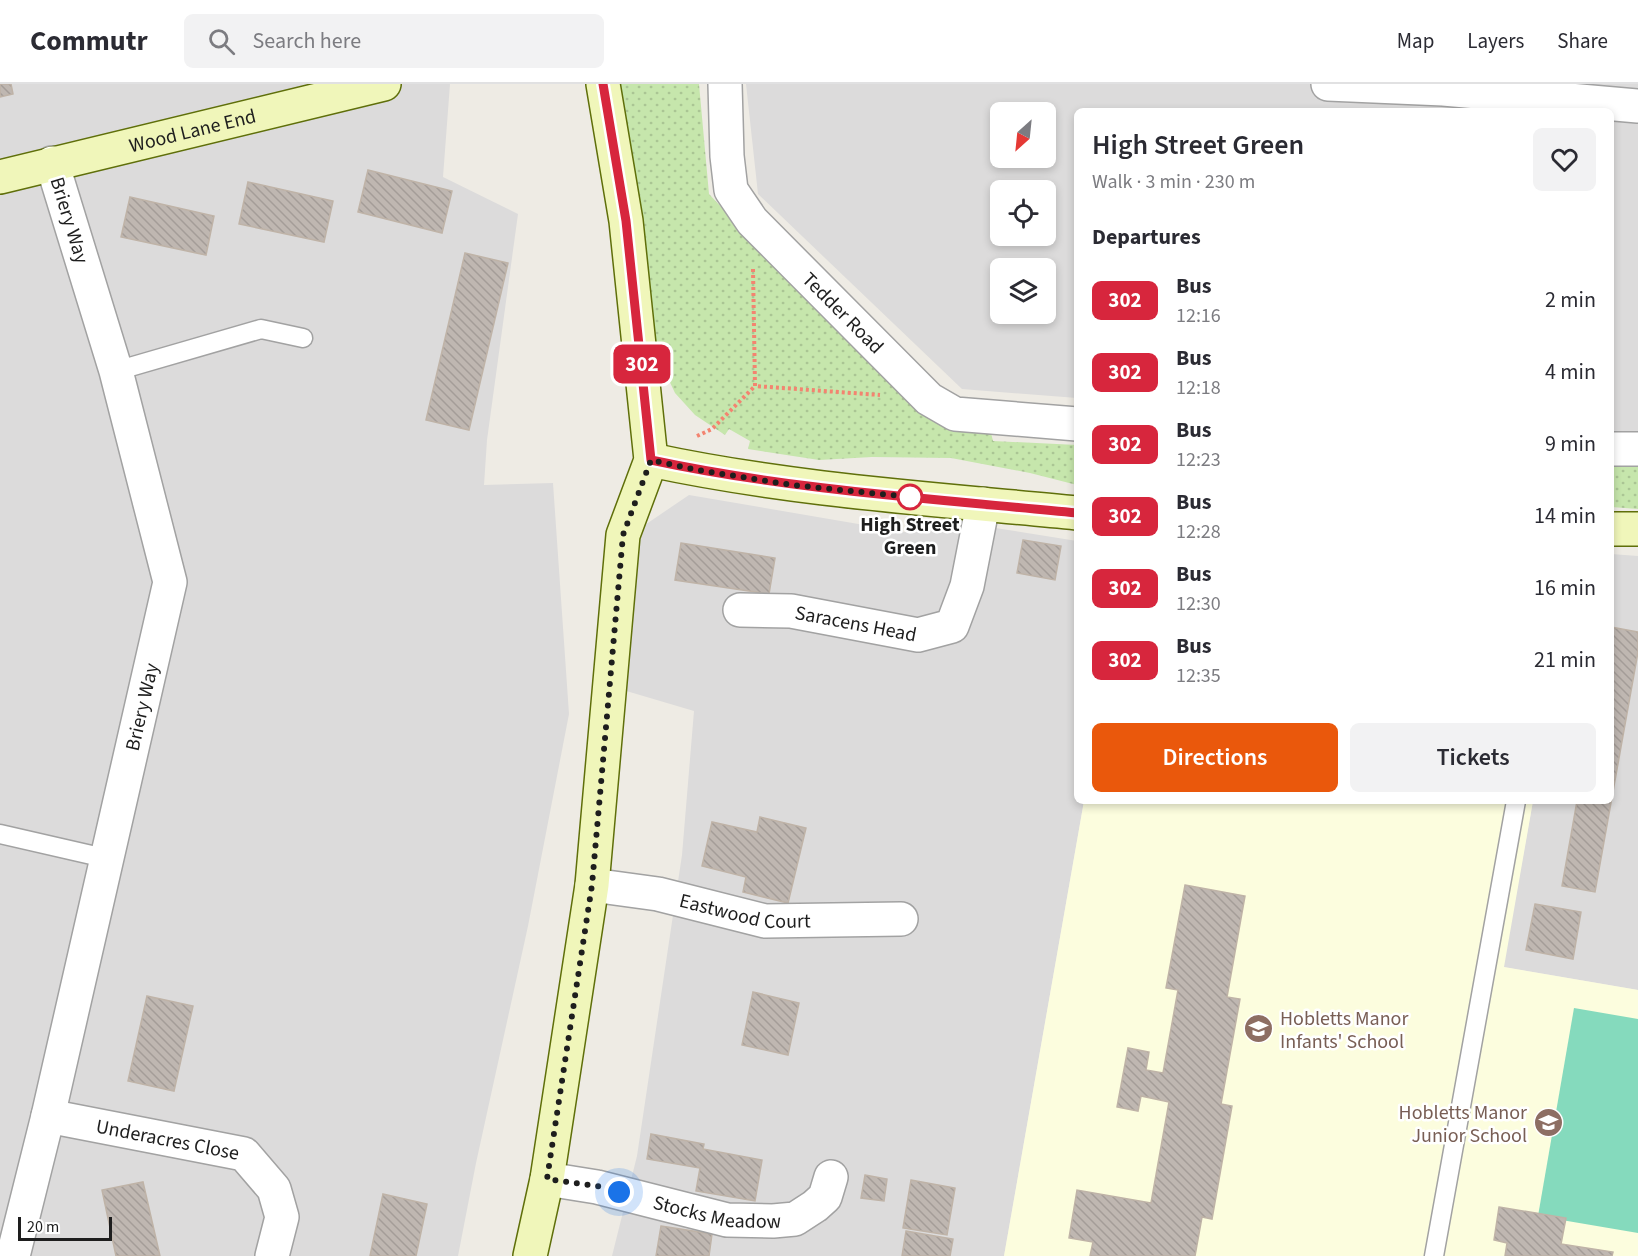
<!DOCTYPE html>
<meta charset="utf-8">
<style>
body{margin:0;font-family:"Source Sans 3",sans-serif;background:#f2f2f3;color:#2b2b33;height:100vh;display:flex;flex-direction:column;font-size:22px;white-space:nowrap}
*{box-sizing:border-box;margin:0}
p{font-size:20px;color:#7c7c81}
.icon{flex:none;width:33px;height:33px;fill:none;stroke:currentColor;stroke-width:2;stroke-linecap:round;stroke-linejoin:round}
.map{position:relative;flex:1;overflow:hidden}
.sheet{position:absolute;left:1074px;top:24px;width:540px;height:696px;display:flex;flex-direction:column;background:#fff;border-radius:9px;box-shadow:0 3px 9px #0003}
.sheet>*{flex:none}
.badge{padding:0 12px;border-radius:9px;font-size:21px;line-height:39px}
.needle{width:39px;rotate:207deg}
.controls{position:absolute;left:990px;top:18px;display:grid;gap:12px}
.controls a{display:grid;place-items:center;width:66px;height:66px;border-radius:9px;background:#fff;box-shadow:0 3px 9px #0003;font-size:30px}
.scale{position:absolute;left:18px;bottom:15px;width:94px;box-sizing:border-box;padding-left:6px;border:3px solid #1e1e1e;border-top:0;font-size:16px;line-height:21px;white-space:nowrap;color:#1e1e1e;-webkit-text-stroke:4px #fff;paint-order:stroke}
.you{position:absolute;width:30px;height:30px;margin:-15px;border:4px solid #fff;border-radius:50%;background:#1a73e8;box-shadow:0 0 0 9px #1a73e833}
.map>.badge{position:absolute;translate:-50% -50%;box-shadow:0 0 0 3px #fff}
h2{padding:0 18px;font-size:22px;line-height:54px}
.round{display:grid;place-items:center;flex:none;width:63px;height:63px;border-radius:9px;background:#f2f2f3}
.head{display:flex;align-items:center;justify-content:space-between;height:102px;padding:0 18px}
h1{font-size:28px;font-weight:600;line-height:45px}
.button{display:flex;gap:12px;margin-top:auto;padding:12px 18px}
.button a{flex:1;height:69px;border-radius:9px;background:#ea580c;color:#fff;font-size:24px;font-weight:600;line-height:69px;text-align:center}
.button a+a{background:#f2f2f3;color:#2b2b33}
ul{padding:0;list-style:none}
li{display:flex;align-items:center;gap:18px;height:72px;padding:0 18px}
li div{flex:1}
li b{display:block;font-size:22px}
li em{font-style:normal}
li .badge{min-width:66px;font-weight:700;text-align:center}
header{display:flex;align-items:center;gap:36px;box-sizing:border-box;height:84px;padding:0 30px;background:#fff;border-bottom:2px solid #e1e1e2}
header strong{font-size:28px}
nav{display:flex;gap:33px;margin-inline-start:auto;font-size:21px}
.search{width:420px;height:54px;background:#f2f2f3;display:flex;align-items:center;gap:15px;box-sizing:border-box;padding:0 21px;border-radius:9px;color:#7c7c81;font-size:22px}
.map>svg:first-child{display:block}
.residential{fill:#dcdbdb;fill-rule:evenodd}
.education{fill:#fcfdde}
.grass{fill:url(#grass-dots)}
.pitch{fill:#85dabd}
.building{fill:url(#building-back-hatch);stroke:#bfb3a7;stroke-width:1.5}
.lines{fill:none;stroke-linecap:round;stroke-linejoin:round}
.lane-casing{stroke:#a2a2a2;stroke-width:21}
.street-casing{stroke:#a2a2a2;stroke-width:36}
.secondary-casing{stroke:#5f6f0a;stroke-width:36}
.path{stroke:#f38470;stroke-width:4;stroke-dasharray:3 3;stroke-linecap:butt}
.lane{stroke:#fff;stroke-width:18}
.street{stroke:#fff;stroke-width:33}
.secondary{stroke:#f0f6ba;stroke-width:33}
.line-casing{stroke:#fff;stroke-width:14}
.line{stroke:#d7263d;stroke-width:9}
.walk{stroke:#1e1e1e;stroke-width:6;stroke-dasharray:0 10.8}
.stop-dot{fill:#fff;stroke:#d7263d;stroke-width:3}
.labels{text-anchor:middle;stroke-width:5;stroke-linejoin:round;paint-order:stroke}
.street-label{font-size:20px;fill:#1e1e1e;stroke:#fff}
.stop-label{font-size:20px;font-weight:bold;fill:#1e1e1e;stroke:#fff}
.education-label{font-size:20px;fill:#785e54;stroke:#fff;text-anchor:start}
</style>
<header>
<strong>Commutr</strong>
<div class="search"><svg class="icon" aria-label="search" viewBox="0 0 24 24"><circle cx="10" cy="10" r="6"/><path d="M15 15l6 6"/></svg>Search here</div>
<nav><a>Map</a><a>Layers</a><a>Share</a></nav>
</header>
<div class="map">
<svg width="1638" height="1172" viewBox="0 0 1638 1172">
<defs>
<pattern id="grass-dots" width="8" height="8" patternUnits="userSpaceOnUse" patternTransform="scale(1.5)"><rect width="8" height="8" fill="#c6e6ac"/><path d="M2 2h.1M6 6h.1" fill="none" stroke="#aac594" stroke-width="1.8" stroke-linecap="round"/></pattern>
<pattern id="building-back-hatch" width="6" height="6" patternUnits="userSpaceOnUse" patternTransform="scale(1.5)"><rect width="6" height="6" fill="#bfb7b1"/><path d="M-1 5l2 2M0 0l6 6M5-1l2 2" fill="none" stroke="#a49d98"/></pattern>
</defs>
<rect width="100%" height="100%" fill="#eeebe4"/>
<path class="residential" d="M 0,0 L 450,0 L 443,93 L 518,130 L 487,356 L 484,401 L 553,399 L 569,630 L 528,842 L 476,1079 L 458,1172 L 0,1172 Z
M 746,0 L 1638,0 L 1638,353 L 1611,351 L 1611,27 L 1077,27 L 1077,314 L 962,305 L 758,110 ZM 1000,28 L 1046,28 L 1046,74 L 1000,74 ZM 1000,106 L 1046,106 L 1046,152 L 1000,152 ZM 1000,184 L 1046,184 L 1046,230 L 1000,230 Z
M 689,411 L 905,448 L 989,443 L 1077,457 L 1077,717 L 1084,717 L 1004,1172 L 612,1172 L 637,1072 L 682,771 L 694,627 L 623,606 L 636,447 Z
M 1611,470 L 1638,472 L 1638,906 L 1503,883 L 1533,717 L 1611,717 Z"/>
<path class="education" d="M 1084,717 L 1533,717 L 1504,883 L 1638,906 L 1638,1172 L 1004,1172 Z"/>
<path class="grass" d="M 613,0 L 699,0 L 709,110 L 776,181 L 991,349 L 993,357 L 1077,361 L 1077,401 L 1030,389 L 951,374 L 872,373 L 819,376 L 748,365 L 750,357 L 729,345 L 725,351 L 695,331 L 675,309 L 657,271 L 649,197 Z
M 1611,370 L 1638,370 L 1638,425 L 1611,423 Z"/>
<path class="pitch" d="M 1574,924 L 1638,935 L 1638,1149 L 1538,1132 Z"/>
<path class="building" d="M 0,0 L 11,0 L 13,10 L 0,13 Z
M 368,86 L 452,107 L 442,149 L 358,128 Z
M 248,98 L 333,117 L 324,158 L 239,140 Z
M 130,113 L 214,132 L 206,171 L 121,153 Z
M 465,169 L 508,179 L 469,346 L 426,336 Z
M 1023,456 L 1061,462 L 1055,496 L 1017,489 Z
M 681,459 L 775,474 L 769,510 L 675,496 Z
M 1611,543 L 1638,548 L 1638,568 L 1595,808 L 1562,802 L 1577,717 L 1611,717 Z
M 760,733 L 806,744 L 788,819 L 743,808 L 746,793 L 702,782 L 712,738 L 757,748 Z
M 1185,801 L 1245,812 L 1227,913 L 1240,915 L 1221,1020 L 1232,1022 L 1212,1135 L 1202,1133 L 1195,1172 L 1090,1172 L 1093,1158 L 1069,1154 L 1077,1106 L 1151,1119 L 1169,1018 L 1141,1012 L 1138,1027 L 1117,1023 L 1128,964 L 1149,968 L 1146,986 L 1163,989 L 1178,906 L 1166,904 Z
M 1535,820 L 1581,828 L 1573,875 L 1526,866 Z
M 753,908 L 799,919 L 788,971 L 742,961 Z
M 147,912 L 193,922 L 174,1007 L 128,997 Z
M 651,1050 L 704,1060 L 703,1065 L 762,1076 L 755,1117 L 696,1107 L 700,1084 L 647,1075 Z
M 865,1091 L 887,1095 L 884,1117 L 861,1114 Z
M 911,1096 L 955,1104 L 947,1151 L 903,1144 Z
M 143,1098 L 160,1172 L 116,1172 L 102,1106 Z
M 383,1110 L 427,1120 L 416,1172 L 370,1172 Z
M 1499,1123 L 1566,1134 L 1561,1160 L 1613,1168 L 1612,1172 L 1505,1172 L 1507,1159 L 1494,1156 Z
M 661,1142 L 712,1150 L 709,1172 L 656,1172 Z
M 906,1147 L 953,1155 L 950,1172 L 902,1172 Z"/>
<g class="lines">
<defs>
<path id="lane" d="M 116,287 L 261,245 L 303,254
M 0,750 L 109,775
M 1434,1172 L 1516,717"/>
<g id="street">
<path id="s1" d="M 725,0 L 727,72 L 731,106 L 752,137 L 929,315 L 955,330 L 1077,340"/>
<path d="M 1328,0 L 1443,5 L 1638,22"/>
<path d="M 1611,365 L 1638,365"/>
<path id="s2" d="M 740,526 L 791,527 L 918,551 L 952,542 L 967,502 L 983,420"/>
<path id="s3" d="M 592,801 L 658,810 L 765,837 L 901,835"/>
<path id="s4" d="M 48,1032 L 244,1070 L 274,1105 L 282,1133 L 272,1172"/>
<path id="s5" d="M 547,1095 L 597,1103 L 727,1136 L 773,1137 L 795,1135 L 815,1122 L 825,1113 L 831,1093"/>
<path id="s6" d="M 13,1172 L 48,1032 L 170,498 L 116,287 L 52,79"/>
</g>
<g id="secondary">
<path id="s7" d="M 0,93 L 384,0"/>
<path d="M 651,376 C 791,406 934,415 1077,429"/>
<path d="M 1611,445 L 1638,445"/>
<path d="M 530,1172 L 547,1095 L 592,801 L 623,451 L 651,376 L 626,137 L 603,0"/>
</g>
</defs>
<use href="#lane" class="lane-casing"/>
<use href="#street" class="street-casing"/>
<use href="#secondary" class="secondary-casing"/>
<path class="path" d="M 753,185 L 755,302 L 880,311
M 697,352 L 712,345 L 755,302"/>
<use href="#lane" class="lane"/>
<use href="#street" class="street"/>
<use href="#secondary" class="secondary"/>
</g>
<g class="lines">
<defs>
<path id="line" d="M 603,0 L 626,137 L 651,376 C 791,406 934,415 1077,429"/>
</defs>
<use href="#line" class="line-casing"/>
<use href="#line" class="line"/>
<path class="walk" d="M 619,1108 L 597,1102 L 547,1095 L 592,801 L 623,451 L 651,376 L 698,386 L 792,401 L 910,413"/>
</g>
<defs>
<symbol id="school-disc" viewBox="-11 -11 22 22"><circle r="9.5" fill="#8d6e63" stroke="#fff"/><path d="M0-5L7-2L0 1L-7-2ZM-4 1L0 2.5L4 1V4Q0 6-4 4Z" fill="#fff"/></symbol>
</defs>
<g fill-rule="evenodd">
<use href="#school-disc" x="1242" y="928" width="33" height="33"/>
<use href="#school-disc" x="1532" y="1022" width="33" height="33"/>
</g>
<circle class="stop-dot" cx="910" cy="413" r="12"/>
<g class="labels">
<g class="street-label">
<text dy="7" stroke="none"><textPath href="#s7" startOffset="198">Wood Lane End</textPath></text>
<text transform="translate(70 136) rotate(73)" y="7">Briery Way</text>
<text dy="7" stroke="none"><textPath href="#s1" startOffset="273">Tedder Road</textPath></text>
<text dy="7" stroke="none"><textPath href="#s2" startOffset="117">Saracens Head</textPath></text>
<text dy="7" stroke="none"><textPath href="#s6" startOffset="564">Briery Way</textPath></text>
<text dy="7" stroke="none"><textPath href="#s3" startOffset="156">Eastwood Court</textPath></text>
<text dy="7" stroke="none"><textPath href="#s4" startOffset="122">Underacres Close</textPath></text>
<text dy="7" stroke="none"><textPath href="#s5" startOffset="174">Stocks Meadow</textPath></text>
</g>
<g class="stop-label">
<text x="910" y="447">High Street<tspan x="910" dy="23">Green</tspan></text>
</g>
<g class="education-label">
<text x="1280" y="941">Hobletts Manor<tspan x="1280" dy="23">Infants' School</tspan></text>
<text x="1527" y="1035" text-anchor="end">Hobletts Manor<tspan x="1527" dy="23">Junior School</tspan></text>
</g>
</g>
</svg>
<div class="controls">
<a><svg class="needle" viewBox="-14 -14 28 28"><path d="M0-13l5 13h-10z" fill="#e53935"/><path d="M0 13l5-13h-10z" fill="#7c7c81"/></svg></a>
<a><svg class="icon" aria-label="locate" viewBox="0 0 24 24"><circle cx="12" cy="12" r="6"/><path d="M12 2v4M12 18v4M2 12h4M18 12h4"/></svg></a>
<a><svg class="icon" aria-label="layers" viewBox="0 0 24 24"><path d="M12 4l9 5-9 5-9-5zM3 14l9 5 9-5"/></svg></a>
</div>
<div class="scale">20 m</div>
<div class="you" style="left:619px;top:1108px"></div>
<b class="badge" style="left:642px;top:280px;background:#d7263d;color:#fff">302</b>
<section class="sheet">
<div class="head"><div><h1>High Street Green</h1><p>Walk · 3 min · 230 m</p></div><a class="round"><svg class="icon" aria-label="heart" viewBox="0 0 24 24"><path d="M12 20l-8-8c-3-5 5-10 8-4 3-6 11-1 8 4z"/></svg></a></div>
<h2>Departures</h2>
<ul>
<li><span class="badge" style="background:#d7263d;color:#fff">302</span><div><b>Bus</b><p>12:16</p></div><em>2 min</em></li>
<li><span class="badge" style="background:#d7263d;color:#fff">302</span><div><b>Bus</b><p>12:18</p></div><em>4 min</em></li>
<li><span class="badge" style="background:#d7263d;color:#fff">302</span><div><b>Bus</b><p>12:23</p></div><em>9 min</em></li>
<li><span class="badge" style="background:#d7263d;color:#fff">302</span><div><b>Bus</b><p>12:28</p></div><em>14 min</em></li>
<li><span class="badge" style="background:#d7263d;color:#fff">302</span><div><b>Bus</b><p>12:30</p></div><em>16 min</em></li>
<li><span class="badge" style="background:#d7263d;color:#fff">302</span><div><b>Bus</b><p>12:35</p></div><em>21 min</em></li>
</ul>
<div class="button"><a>Directions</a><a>Tickets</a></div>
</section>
</div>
